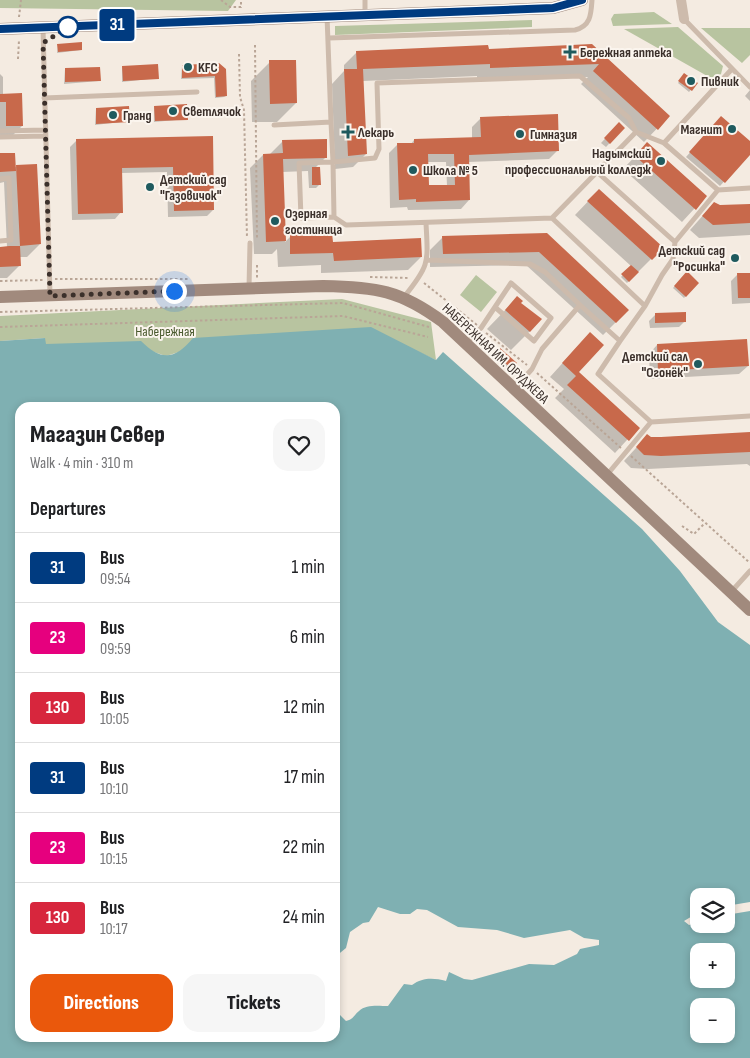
<!DOCTYPE html>
<meta charset="utf-8">
<style>
body{margin:0;font-family:"Sofia Sans Condensed",sans-serif;background:#f6f6f6;color:#202124;height:100vh;display:flex;flex-direction:column;font-size:19px;white-space:nowrap}
*{box-sizing:border-box;margin:0}
p{font-size:16px;color:#757577}
.icon{flex:none;width:28px;height:28px;fill:none;stroke:currentColor;stroke-width:2;stroke-linecap:round;stroke-linejoin:round}
.map{position:relative;flex:1;overflow:hidden}
.sheet{position:absolute;left:15px;top:402px;width:325px;height:640px;display:flex;flex-direction:column;background:#fff;border-radius:15px;box-shadow:0 2px 8px #0003}
.sheet>*{flex:none}
.badge{padding:0 10px;border-radius:4px;font-size:18px;line-height:32px}
.controls{position:absolute;left:690px;top:888px;display:grid;gap:10px}
.controls a{display:grid;place-items:center;width:45px;height:45px;border-radius:10px;background:#fff;box-shadow:0 2px 8px #0003;font-size:25px}
.you{position:absolute;width:25px;height:25px;margin:-12px;border:4px solid #fff;border-radius:50%;background:#1a73e8;box-shadow:0 0 0 8px #1a73e833}
.map>.badge{position:absolute;translate:-50% -50%;box-shadow:0 0 0 2px #fff}
h2{padding:0 15px;font-size:19px;line-height:45px}
.round{display:grid;place-items:center;flex:none;width:52px;height:52px;border-radius:15px;background:#f6f6f6}
.summary{display:flex;align-items:center;justify-content:space-between;height:85px;padding:0 15px}
h1{font-size:24px;font-weight:800;line-height:38px}
.button{display:flex;gap:10px;margin-top:auto;padding:10px 15px}
.button a{flex:1;height:58px;border-radius:15px;background:#ea580c;color:#fff;font-size:20px;font-weight:800;line-height:58px;text-align:center}
.button a+a{background:#f6f6f6;color:#202124}
ul{padding:0;list-style:none}
li{display:flex;align-items:center;gap:15px;height:70px;padding:0 15px;border-top:1px solid #e0e0e0}
li div{flex:1}
li b{display:block;font-size:19px}
li em{font-style:normal}
li .badge{min-width:55px;font-weight:700;text-align:center}
.map>svg:first-child{display:block}
.green{fill:#b8c4a0}
.water{fill:#7fb0b2;fill-rule:evenodd}
.shadow{fill:#0003;fill-rule:evenodd}
.building{fill:#c8694b;fill-rule:evenodd}
.lines{fill:none;stroke-linecap:round;stroke-linejoin:round}
.path{stroke:#b9a596;stroke-width:2;stroke-dasharray:2.5 2.5;stroke-linecap:butt}
.lane{stroke:#cdbbac;stroke-width:5}
.street{stroke:#cdbbac;stroke-width:10}
.secondary{stroke:#a18a7d;stroke-width:12}
.line-casing{stroke:#fff;stroke-width:11}
.line{stroke:#003b80;stroke-width:8}
.walk{stroke:#3b302b;stroke-width:5;stroke-dasharray:0 9}
.stop-dot{fill:#fff;stroke:#003b80;stroke-width:2.5}
.poi-dot{fill:#1f5a5e;stroke:#fbf5ee;stroke-width:2}
.labels{text-anchor:middle;stroke-width:4;stroke-linejoin:round;paint-order:stroke}
.poi-label{font-size:14px;font-weight:bold;fill:#3b302b;stroke:#fbf5ee;text-anchor:start}
.park-label{font-size:14px;fill:#4a5a2e;stroke:#fbf5ee}
.street-label{font-size:14px;fill:#3b302b;stroke:#fbf5ee}
</style>
<div class="map">
<svg width="750" height="1058" viewBox="0 0 750 1058">
<rect width="100%" height="100%" fill="#f4ebe1"/>
<path class="green" d="M 0,0 L 236,0 L 228,11 L 0,8 Z
M 654,12 L 672,24 L 613,26 L 611,19 L 614,14 Z
M 532,20 L 532,27 L 335,35 L 335,26 Z
M 678,27 L 723,66 L 721,74 L 715,78 L 709,77 L 624,29 Z
M 701,28 L 750,28 L 750,55 L 742,63 Z
M 476,275 L 497,292 L 481,312 L 460,295 Z
M 342,299 L 431,322 L 436,360 L 412,349 L 182,351 L 166,356 L 151,351 L 45,344 L 45,338 L 0,341 L 0,316 Z"/>
<path class="water" d="M 371,327 L 436,360 L 443,352 L 642,529 L 680,571 L 718,622 L 750,645 L 750,902 L 726,906 L 726,896 L 699,896 L 699,912 L 684,921 L 689,925 L 699,922 L 726,924 L 726,915 L 750,911 L 750,1058 L 0,1058 L 0,341 L 45,338 L 46,344 L 141,341 C 161,361 175,360 193,338 ZM 20,408 L 335,408 L 335,957 L 346,948 L 350,932 L 363,923 L 369,922 L 378,907 L 400,914 L 410,914 L 417,909 L 427,910 L 458,927 L 497,930 L 524,938 L 570,930 L 584,938 L 599,940 L 599,945 L 580,949 L 577,954 L 554,965 L 529,964 L 472,980 L 464,979 L 449,972 L 446,981 C 434,978 423,977 412,985 L 404,984 L 388,1006 C 379,1006 366,1004 359,1011 C 353,1016 354,1019 346,1021 L 340,1015 L 335,1015 L 335,1038 L 20,1038 ZM 699,951 L 726,951 L 726,979 L 699,979 ZM 699,1006 L 726,1006 L 726,1034 L 699,1034 Z"/>
<path class="shadow" d="M 58,45 L 81,50 L 57,53 Z
M 592,45 L 669,116 L 644,142 L 581,84 L 588,77 L 477,80 L 477,76 L 363,81 L 366,154 L 353,167 L 335,169 L 332,84 L 344,71 L 344,65 L 357,52 L 488,50 Z
M 270,62 L 296,103 L 277,122 L 252,122 L 251,81 Z
M 219,65 L 226,96 L 224,97 L 215,98 L 214,78 L 181,79 L 182,66 Z
M 122,67 L 158,78 L 122,82 Z
M 65,69 L 99,81 L 64,84 Z
M 0,74 L 3,77 L 3,95 L 22,126 L 9,139 L 0,139 Z
M 685,74 L 696,84 L 689,92 L 678,83 Z
M 750,90 L 750,101 L 745,96 Z
M 154,107 L 187,119 L 154,122 Z
M 96,109 L 129,121 L 95,125 Z
M 480,119 L 558,150 L 549,159 L 468,162 L 469,200 L 461,209 L 408,210 L 407,207 L 390,208 L 389,153 L 397,145 L 411,144 L 414,140 L 472,138 L 472,127 ZM 427,162 L 446,162 L 447,186 L 428,187 Z
M 717,122 L 750,143 L 750,153 L 720,186 L 686,157 Z
M 619,124 L 624,128 L 606,147 L 601,143 Z
M 212,138 L 213,210 L 207,216 L 168,217 L 167,172 L 121,173 L 121,212 L 115,219 L 72,220 L 70,147 L 77,140 Z
M 283,141 L 326,157 L 315,168 L 320,184 L 316,188 L 309,188 L 308,171 L 282,172 L 285,242 L 290,237 L 421,257 L 408,270 L 321,273 L 321,265 L 278,267 L 277,249 L 272,254 L 254,254 L 250,168 L 263,155 L 269,155 Z
M 647,144 L 706,196 L 682,222 L 623,169 Z
M 0,154 L 15,167 L 36,166 L 40,244 L 27,257 L 19,257 L 20,265 L 7,278 L 0,278 L 0,248 L 7,247 L 4,182 L 0,183 Z
M 599,190 L 662,248 L 627,283 L 621,277 L 631,266 L 575,215 Z
M 714,203 L 719,207 L 750,205 L 750,235 L 699,238 L 690,230 Z
M 546,234 L 616,322 L 603,335 L 526,265 L 430,267 L 430,250 L 443,237 Z
M 687,273 L 697,283 L 684,298 L 673,288 Z
M 750,274 L 750,303 L 732,304 L 731,281 L 737,275 Z
M 517,298 L 530,331 L 511,350 L 487,329 Z
M 656,314 L 685,321 L 679,327 L 650,328 L 649,321 Z
M 657,345 L 748,366 L 739,374 L 650,379 L 649,354 Z
M 578,346 L 577,372 L 638,428 L 615,453 L 555,398 L 564,389 L 550,377 Z
M 500,350 L 515,363 L 509,370 L 494,357 Z
M 750,433 L 750,466 L 747,464 L 648,469 L 631,468 L 624,461 L 647,436 L 650,438 Z"/>
<path class="building" d="M 82,42 L 82,50 L 58,52 L 57,44 Z
M 592,44 L 670,116 L 658,130 L 593,71 L 599,64 L 490,68 L 490,64 L 363,69 L 367,154 L 348,156 L 344,69 L 357,69 L 356,51 L 488,45 L 489,49 Z
M 269,60 L 296,60 L 297,103 L 270,104 Z
M 219,63 L 226,69 L 227,96 L 216,97 L 215,76 L 182,78 L 182,65 Z
M 158,64 L 159,79 L 123,81 L 122,66 Z
M 100,67 L 101,81 L 65,82 L 65,68 Z
M 684,73 L 698,83 L 692,91 L 678,81 Z
M 22,93 L 23,126 L 6,126 L 6,102 L 0,102 L 0,94 Z
M 187,104 L 188,120 L 155,121 L 154,106 Z
M 129,106 L 130,122 L 96,124 L 96,108 Z
M 558,114 L 559,151 L 469,155 L 470,200 L 416,202 L 416,199 L 399,200 L 397,143 L 414,143 L 414,139 L 481,137 L 480,117 ZM 428,154 L 454,154 L 455,185 L 429,185 Z
M 721,116 L 750,141 L 750,155 L 725,183 L 689,152 Z
M 619,122 L 625,128 L 610,144 L 604,138 Z
M 213,136 L 214,210 L 174,211 L 173,167 L 122,168 L 123,213 L 78,214 L 76,139 Z
M 327,139 L 327,158 L 283,159 L 286,241 L 266,242 L 263,154 L 283,153 L 282,140 Z
M 647,142 L 707,196 L 696,210 L 635,156 Z
M 0,153 L 15,153 L 16,171 L 0,172 Z
M 37,164 L 41,244 L 20,246 L 16,165 Z
M 312,167 L 320,167 L 321,185 L 312,185 Z
M 599,189 L 664,248 L 652,260 L 587,201 Z
M 714,202 L 720,205 L 750,204 L 750,223 L 713,225 L 702,216 Z
M 332,233 L 333,242 L 421,238 L 422,257 L 334,261 L 333,253 L 290,254 L 290,235 Z
M 547,233 L 629,310 L 616,323 L 539,252 L 443,254 L 442,236 Z
M 9,246 L 20,246 L 21,266 L 0,267 L 0,247 Z
M 631,265 L 639,272 L 629,282 L 621,274 Z
M 687,271 L 699,283 L 686,297 L 674,286 Z
M 737,273 L 750,273 L 750,298 L 738,298 Z
M 517,296 L 523,301 L 521,303 L 542,319 L 530,332 L 505,310 Z
M 686,312 L 686,322 L 655,323 L 655,313 Z
M 590,332 L 604,345 L 579,372 L 640,428 L 629,441 L 567,385 L 576,376 L 562,363 Z
M 747,339 L 749,366 L 658,371 L 657,344 Z
M 500,348 L 517,363 L 512,369 L 495,354 Z
M 750,432 L 750,452 L 661,456 L 644,455 L 636,447 L 647,434 L 651,437 L 661,437 Z"/>
<g class="lines">
<path class="path" d="M 221,0 L 230,7 L 241,7 L 241,0
M 19,17 L 21,0
M 255,45 L 257,240
M 239,54 L 240,97 L 244,110 L 247,238
M 18,59 L 19,40
M 257,265 L 257,278
M 370,277 L 410,278
M 55,279 L 190,279
M 0,281 L 43,280
M 424,283 L 477,325
M 0,312 L 343,303 L 429,327
M 0,327 L 343,316 L 428,337
M 486,333 L 527,365
M 537,373 L 621,448
M 631,456 L 750,563
M 682,526 L 694,534 L 705,523"/>
<path class="lane" d="M 365,0 L 365,14
M 327,16 L 331,122
M 684,19 L 750,87
M 43,28 L 50,295
M 329,38 L 575,30 C 591,26 591,14 592,0
M 44,98 L 197,92
M 274,125 L 331,122 L 333,162 L 299,163 L 301,218 L 334,217 L 346,225 L 552,218 L 636,132 L 664,143 L 731,70
M 0,131 L 45,130
M 0,137 L 45,136
M 664,143 L 718,190 L 750,188
M 597,172 L 675,242 L 673,259 L 662,275 L 645,306
M 0,179 L 9,178 L 11,240 L 0,241
M 334,217 L 333,162 L 375,158 L 379,149 L 377,83 L 580,76 L 629,118 L 636,132
M 675,242 L 718,190
M 428,260 L 530,264 L 545,272 L 580,305
M 249,288 L 250,243
M 404,297 C 430,265 428,263 426,223
M 620,341 L 598,374 L 651,422 L 750,416
M 467,343 L 481,328 L 511,283 L 551,318 L 534,341 L 496,308
M 514,389 L 532,369 L 542,349 L 580,305 L 620,341 L 645,306 L 552,218
M 606,476 L 651,422
M 731,592 L 750,571"/>
<path class="street" d="M 681,0 L 684,19"/>
<path class="secondary" d="M 0,29 L 553,8 L 582,0
M 0,297 L 323,286 C 376,287 400,290 443,322 L 750,610"/>
</g>
<g class="lines">
<defs>
<path id="line" d="M 0,29 L 553,8 L 582,0"/>
</defs>
<use href="#line" class="line-casing"/>
<use href="#line" class="line"/>
<path class="walk" d="M 68,27 L 43,43 L 50,296 L 174,291"/>
</g>
<circle class="stop-dot" cx="68" cy="27" r="10"/>
<g class="poi-dot">
<path d="M567.5 44.5h5v5h5v5h-5v5h-5v-5h-5v-5h5z"/>
<circle cx="188" cy="67" r="5"/>
<circle cx="691" cy="81" r="5"/>
<circle cx="173" cy="111" r="5"/>
<circle cx="113" cy="115" r="5"/>
<circle cx="732" cy="129" r="5"/>
<path d="M345.5 124.5h5v5h5v5h-5v5h-5v-5h-5v-5h5z"/>
<circle cx="520" cy="134" r="5"/>
<circle cx="661" cy="161" r="5"/>
<circle cx="413" cy="170" r="5"/>
<circle cx="150" cy="187" r="5"/>
<circle cx="275" cy="221" r="5"/>
<circle cx="735" cy="258" r="5"/>
<circle cx="698" cy="364" r="5"/>
</g>
<g class="labels">
<g class="poi-label">
<text x="580" y="57">Бережная аптека</text>
<text x="198" y="72">KFC</text>
<text x="701" y="86">Пивник</text>
<text x="183" y="116">Светлячок</text>
<text x="123" y="120">Гранд</text>
<text x="722" y="134" text-anchor="end">Магнит</text>
<text x="358" y="137">Лекарь</text>
<text x="530" y="139">Гимназия</text>
<text x="651" y="158" text-anchor="end">Надымский<tspan x="651" dy="16">профессиональный колледж</tspan></text>
<text x="423" y="175">Школа № 5</text>
<text x="160" y="184">Детский сад<tspan x="160" dy="16">"Газовичок"</tspan></text>
<text x="285" y="218">Озерная<tspan x="285" dy="16">гостиница</tspan></text>
<text x="725" y="255" text-anchor="end">Детский сад<tspan x="725" dy="16">"Росинка"</tspan></text>
<text x="688" y="361" text-anchor="end">Детский сал<tspan x="688" dy="16">"Огонёк"</tspan></text>
</g>
<g class="park-label">
<text x="165" y="336">Набережная</text>
</g>
<g class="street-label">
<text transform="translate(496 353) rotate(43)" y="5">НАБЕРЕЖНАЯ ИМ. ОРУДЖЕВА</text>
</g>
</g>
</svg>
<div class="controls">
<a><svg class="icon" aria-label="layers" viewBox="0 0 24 24"><path d="M12 4l9 5-9 5-9-5zM3 14l9 5 9-5"/></svg></a>
<a>+</a>
<a>−</a>
</div>
<div class="you" style="left:174px;top:291px"></div>
<b class="badge" style="left:117px;top:25px;background:#003b80;color:#fff">31</b>
<section class="sheet">
<div class="summary"><div><h1>Магазин Север</h1><p>Walk · 4 min · 310 m</p></div><a class="round"><svg class="icon" aria-label="heart" viewBox="0 0 24 24"><path d="M12 20l-8-8c-3-5 5-10 8-4 3-6 11-1 8 4z"/></svg></a></div>
<h2>Departures</h2>
<ul>
<li><span class="badge" style="background:#003b80;color:#fff">31</span><div><b>Bus</b><p>09:54</p></div><em>1 min</em></li>
<li><span class="badge" style="background:#e6007e;color:#fff">23</span><div><b>Bus</b><p>09:59</p></div><em>6 min</em></li>
<li><span class="badge" style="background:#d7263d;color:#fff">130</span><div><b>Bus</b><p>10:05</p></div><em>12 min</em></li>
<li><span class="badge" style="background:#003b80;color:#fff">31</span><div><b>Bus</b><p>10:10</p></div><em>17 min</em></li>
<li><span class="badge" style="background:#e6007e;color:#fff">23</span><div><b>Bus</b><p>10:15</p></div><em>22 min</em></li>
<li><span class="badge" style="background:#d7263d;color:#fff">130</span><div><b>Bus</b><p>10:17</p></div><em>24 min</em></li>
</ul>
<div class="button"><a>Directions</a><a>Tickets</a></div>
</section>
</div>
